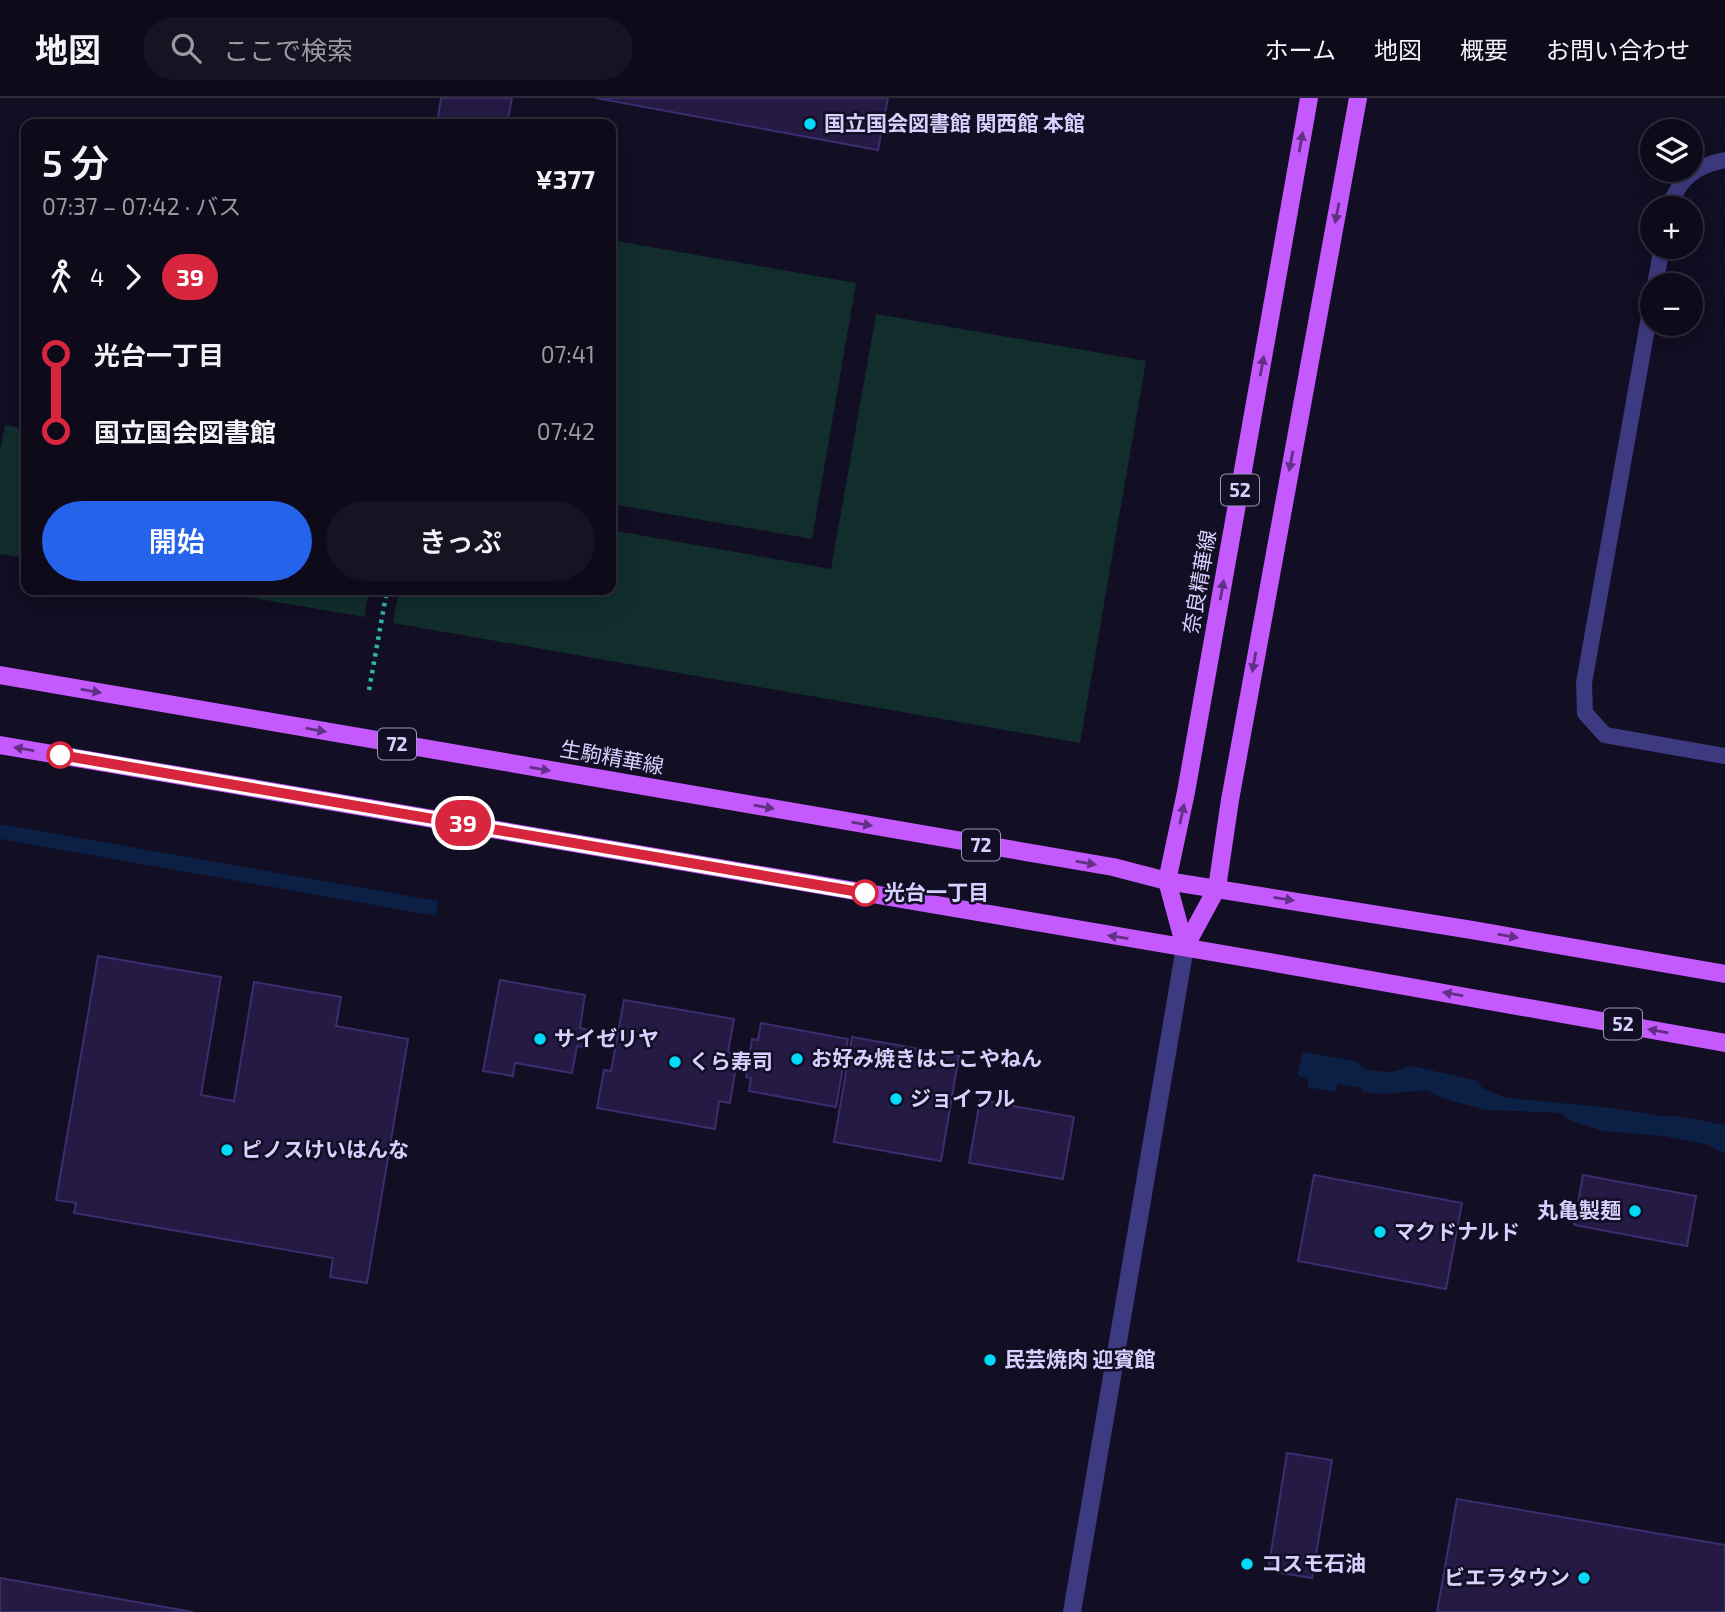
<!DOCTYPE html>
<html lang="ja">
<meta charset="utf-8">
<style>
body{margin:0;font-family:"Exo 2","Noto Sans JP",sans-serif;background:#171323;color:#f1f3f6;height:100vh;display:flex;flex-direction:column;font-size:26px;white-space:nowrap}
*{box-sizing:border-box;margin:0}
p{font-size:23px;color:#9b9aa2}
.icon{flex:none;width:38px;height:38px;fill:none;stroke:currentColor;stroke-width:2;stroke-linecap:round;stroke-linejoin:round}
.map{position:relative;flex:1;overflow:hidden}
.sheet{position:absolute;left:21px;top:21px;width:595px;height:476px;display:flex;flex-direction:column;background:#0e0a1a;border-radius:14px;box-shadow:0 7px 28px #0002,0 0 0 2px #2e2b39}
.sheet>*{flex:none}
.badge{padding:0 14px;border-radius:23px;font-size:24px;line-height:46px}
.buttons{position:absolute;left:1640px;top:21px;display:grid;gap:14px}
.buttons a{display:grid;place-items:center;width:63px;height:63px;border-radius:50%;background:#0e0a1a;box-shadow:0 7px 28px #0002,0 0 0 2px #2e2b39;font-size:35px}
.map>.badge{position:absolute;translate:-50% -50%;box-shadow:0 0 0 4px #fff}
.legs{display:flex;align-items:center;gap:10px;height:77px;padding:0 21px;font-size:23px}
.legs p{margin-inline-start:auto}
.summary{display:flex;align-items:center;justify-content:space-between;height:119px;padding:0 21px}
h1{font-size:38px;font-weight:600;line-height:52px}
.button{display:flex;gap:14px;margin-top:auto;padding:14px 21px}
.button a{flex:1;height:80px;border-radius:42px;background:#2563eb;color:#fff;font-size:28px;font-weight:600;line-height:80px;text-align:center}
.button a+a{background:#171323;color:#f1f3f6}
ul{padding:0 21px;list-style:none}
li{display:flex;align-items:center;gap:24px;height:77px;font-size:26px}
li i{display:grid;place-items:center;width:10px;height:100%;margin:0 9px;background:currentColor}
li i::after{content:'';width:18px;height:18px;margin:-9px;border:5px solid;border-radius:50%;background:#0e0a1a}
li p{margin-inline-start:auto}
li:first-child i{background:linear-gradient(#0000 50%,currentColor 0)}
li:last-child i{background:linear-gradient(currentColor 50%,#0000 0)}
header{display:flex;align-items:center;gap:42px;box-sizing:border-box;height:98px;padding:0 35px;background:#0e0a1a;border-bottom:2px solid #2e2b39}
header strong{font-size:33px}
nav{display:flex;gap:38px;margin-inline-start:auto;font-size:24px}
.search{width:490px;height:63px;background:#171323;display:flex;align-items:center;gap:18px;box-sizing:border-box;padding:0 24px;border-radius:38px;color:#9b9aa2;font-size:26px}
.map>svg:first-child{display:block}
.green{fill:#112d2c}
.water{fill:#0c1f44}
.building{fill:#241a44;stroke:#3c2d6f;stroke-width:2}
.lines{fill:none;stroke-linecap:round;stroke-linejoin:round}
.path{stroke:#30b3af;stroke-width:4.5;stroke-dasharray:3.5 5;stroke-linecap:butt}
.service{stroke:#3e3a81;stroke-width:16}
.tertiary{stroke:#3e3a81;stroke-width:18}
.primary{stroke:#c459fd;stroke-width:18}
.oneway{fill:#623085}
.line-1-casing{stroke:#fff;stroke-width:16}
.line-1{stroke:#d7263d;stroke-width:10}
.poi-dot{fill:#03d9f8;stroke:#120e23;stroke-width:2.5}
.stop-1-dot{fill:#fff;stroke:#d7263d;stroke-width:3.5}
.labels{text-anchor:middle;stroke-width:5;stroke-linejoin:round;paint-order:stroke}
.shield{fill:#120e23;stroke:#9c96bc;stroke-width:2}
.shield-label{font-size:19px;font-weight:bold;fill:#d7d0fe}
.poi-label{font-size:21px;font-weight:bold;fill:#d7d0fe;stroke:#120e23;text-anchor:start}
.street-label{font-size:21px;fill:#d7d0fe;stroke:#120e23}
.stop-label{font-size:21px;font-weight:bold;fill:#d7d0fe;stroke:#120e23;text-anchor:start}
</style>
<header>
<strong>地図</strong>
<div class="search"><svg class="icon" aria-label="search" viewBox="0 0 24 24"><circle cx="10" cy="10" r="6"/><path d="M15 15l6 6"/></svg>ここで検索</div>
<nav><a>ホーム</a><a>地図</a><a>概要</a><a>お問い合わせ</a></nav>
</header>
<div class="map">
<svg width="1725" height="1514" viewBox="0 0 1725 1514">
<rect width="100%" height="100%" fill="#120e23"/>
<path class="green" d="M 611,142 L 856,185 L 812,441 L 611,406 Z
M 876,216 L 1146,263 L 1080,645 L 393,525 L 399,492 L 611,492 L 611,432 L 831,471 Z
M 5,327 L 26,331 L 26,460 L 0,456 L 0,353 Z
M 207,492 L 369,492 L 364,519 Z"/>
<path class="water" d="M 0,726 L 438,803 L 436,818 L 0,741 Z
M 1303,954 L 1355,963 L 1367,972 L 1391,974 L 1413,968 L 1478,983 L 1483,991 L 1508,1000 L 1612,1010 L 1661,1018 L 1678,1018 L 1725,1027 L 1725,1056 L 1708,1047 L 1664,1038 L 1603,1033 L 1571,1023 L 1561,1015 L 1486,1012 L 1438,999 L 1428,992 L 1385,996 L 1363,994 L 1361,990 L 1338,986 L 1335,994 L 1307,989 L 1308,982 L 1297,977 Z"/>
<path class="building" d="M 441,0 L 512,0 L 507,26 L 437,26 Z
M 596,0 L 888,0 L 878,52 Z
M 98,858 L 221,879 L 201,997 L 234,1003 L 254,884 L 341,899 L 336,928 L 408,941 L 367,1185 L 330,1179 L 333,1160 L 74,1115 L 76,1105 L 56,1102 Z
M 500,882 L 585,897 L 580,930 L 588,932 L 585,949 L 577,948 L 572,975 L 515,965 L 513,978 L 483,973 Z
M 624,902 L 734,921 L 728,954 L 738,956 L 730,1005 L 719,1003 L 715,1031 L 597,1010 L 604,972 L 611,973 Z
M 761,925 L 848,941 L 836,1009 L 749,993 L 751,980 L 746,979 L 752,941 L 758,942 Z
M 852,939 L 959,958 L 941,1063 L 834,1044 Z
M 980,1002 L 1074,1019 L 1063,1081 L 969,1065 Z
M 1314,1077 L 1462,1105 L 1446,1191 L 1298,1163 Z
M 1583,1077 L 1696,1098 L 1687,1148 L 1574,1127 Z
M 1287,1355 L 1332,1362 L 1312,1480 L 1268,1473 Z
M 1457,1401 L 1725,1447 L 1725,1514 L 1437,1514 Z
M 0,1480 L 68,1492 L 193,1514 L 0,1514 Z"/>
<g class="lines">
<path class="path" d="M 369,592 L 387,492"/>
<path class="service" d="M 1669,110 C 1679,81 1694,68 1725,62
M 1655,187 L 1662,149
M 1652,202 L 1584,585 L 1585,615 L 1605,637 L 1725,658"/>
<path class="tertiary" d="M 1072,1514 L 1185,849"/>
<path class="primary" d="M 0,577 L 1113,769 L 1167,783 L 1472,832 L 1725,876
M 0,647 L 1270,864 L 1725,945
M 1185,849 L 1217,790 L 1230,702 L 1358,0
M 1185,849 L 1167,783 L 1186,694 L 1309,0"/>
</g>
<defs><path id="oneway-solid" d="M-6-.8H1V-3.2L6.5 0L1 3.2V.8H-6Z" transform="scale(1.75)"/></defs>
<g class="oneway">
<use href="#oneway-solid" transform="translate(1301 44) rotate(-80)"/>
<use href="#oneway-solid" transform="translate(1337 115) rotate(101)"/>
<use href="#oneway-solid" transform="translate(1262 268) rotate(-80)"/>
<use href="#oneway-solid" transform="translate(1291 363) rotate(101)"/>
<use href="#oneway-solid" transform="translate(1222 492) rotate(-80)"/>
<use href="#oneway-solid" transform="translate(1254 564) rotate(100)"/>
<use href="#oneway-solid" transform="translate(91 593) rotate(10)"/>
<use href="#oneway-solid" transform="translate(316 632) rotate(10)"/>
<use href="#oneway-solid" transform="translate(24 651) rotate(-170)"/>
<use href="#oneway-solid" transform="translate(540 671) rotate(10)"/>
<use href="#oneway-solid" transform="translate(764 709) rotate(10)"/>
<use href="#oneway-solid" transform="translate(1182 716) rotate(-78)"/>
<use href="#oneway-solid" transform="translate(862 726) rotate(10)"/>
<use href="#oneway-solid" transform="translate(1086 765) rotate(10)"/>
<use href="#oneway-solid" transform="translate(1284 801) rotate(9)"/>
<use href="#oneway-solid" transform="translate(1508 838) rotate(10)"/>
<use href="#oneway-solid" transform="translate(1118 839) rotate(-171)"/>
<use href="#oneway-solid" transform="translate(1453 896) rotate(-170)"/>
<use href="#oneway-solid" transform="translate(1658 933) rotate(-170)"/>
</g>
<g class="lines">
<defs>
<path id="line-1" d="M 60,657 L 865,795"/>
</defs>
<use href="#line-1" class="line-1-casing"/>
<use href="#line-1" class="line-1"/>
</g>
<g class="poi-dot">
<circle cx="810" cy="26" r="7"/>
<circle cx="540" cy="941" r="7"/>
<circle cx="797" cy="961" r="7"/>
<circle cx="675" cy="964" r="7"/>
<circle cx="896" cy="1001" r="7"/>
<circle cx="227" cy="1052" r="7"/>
<circle cx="1635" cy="1113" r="7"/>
<circle cx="1380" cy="1134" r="7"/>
<circle cx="990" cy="1262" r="7"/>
<circle cx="1247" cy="1466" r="7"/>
<circle cx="1584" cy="1480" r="7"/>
</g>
<g class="stop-1-dot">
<circle cx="60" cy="657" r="12"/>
<circle cx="865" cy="795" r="12"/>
</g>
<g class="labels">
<g class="shield">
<rect x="1221" y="376.5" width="38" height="31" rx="5"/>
<rect x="378" y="630.5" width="38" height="31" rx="5"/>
<rect x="962" y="731.5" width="38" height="31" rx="5"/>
<rect x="1604" y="910.5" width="38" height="31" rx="5"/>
</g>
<g class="shield-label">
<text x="1240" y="399">52</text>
<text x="397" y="653">72</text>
<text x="981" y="754">72</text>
<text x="1623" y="933">52</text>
</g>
<g class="poi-label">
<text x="824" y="33">国立国会図書館 関西館 本館</text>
<text x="554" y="948">サイゼリヤ</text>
<text x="811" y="968">お好み焼きはここやねん</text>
<text x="689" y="971">くら寿司</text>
<text x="910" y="1008">ジョイフル</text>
<text x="241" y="1059">ピノスけいはんな</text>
<text x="1621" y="1120" text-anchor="end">丸亀製麺</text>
<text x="1394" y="1141">マクドナルド</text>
<text x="1004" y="1269">民芸焼肉 迎賓館</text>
<text x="1261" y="1473">コスモ石油</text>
<text x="1570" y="1487" text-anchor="end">ビエラタウン</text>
</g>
<g class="street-label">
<text transform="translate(1200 484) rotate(-80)" y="7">奈良精華線</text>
<text transform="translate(612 660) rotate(10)" y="7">生駒精華線</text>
</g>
<g class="stop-label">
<text x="884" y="802">光台一丁目</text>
</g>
</g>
</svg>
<div class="buttons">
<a><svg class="icon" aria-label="layers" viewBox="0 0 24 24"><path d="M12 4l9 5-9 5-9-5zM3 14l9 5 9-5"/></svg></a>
<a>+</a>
<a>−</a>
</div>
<b class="badge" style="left:463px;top:725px;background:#d7263d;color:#fff">39</b>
<section class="sheet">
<div class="summary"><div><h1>5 分</h1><p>07:37 – 07:42 · バス</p></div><b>¥377</b></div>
<div class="legs"><svg class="icon" aria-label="walk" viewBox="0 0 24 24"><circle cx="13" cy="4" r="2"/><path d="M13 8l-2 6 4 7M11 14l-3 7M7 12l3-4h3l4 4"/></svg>4<svg class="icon" aria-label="forward" viewBox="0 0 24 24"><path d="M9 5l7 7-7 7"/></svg><b class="badge" style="background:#d7263d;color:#fff">39</b></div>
<ul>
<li><i style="color:#d7263d"></i><b>光台一丁目</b><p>07:41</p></li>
<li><i style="color:#d7263d"></i><b>国立国会図書館</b><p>07:42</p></li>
</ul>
<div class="button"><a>開始</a><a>きっぷ</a></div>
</section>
</div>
